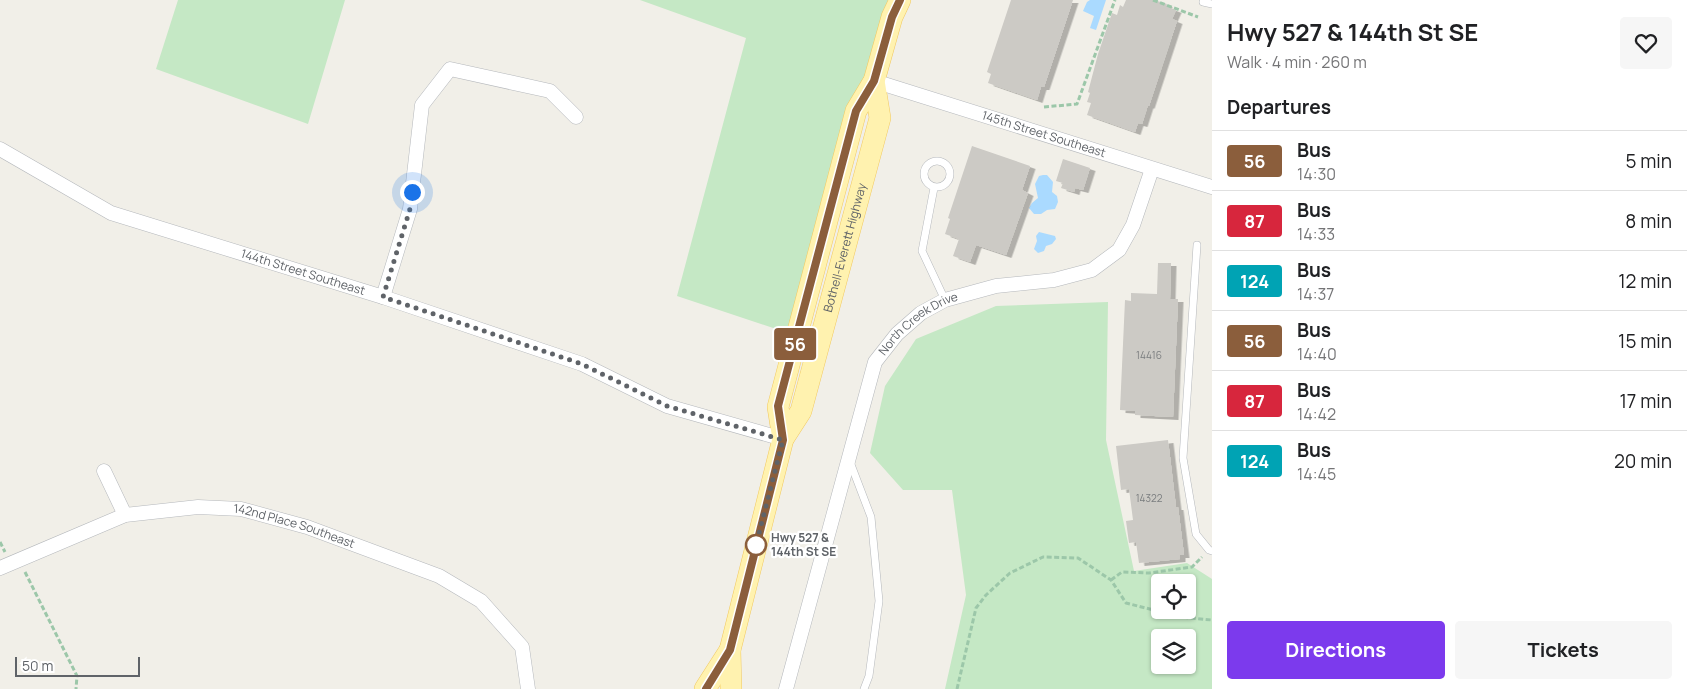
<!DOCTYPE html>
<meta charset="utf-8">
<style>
body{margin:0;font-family:Manrope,sans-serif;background:#f6f6f6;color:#202124;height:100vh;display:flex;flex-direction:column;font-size:19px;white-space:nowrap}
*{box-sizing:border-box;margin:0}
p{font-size:16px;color:#757577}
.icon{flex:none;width:28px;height:28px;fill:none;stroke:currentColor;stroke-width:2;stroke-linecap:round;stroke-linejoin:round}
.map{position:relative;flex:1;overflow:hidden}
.drawer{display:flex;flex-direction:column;background:#fff;width:475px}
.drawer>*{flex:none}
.badge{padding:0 10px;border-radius:4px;font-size:18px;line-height:32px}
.fabs{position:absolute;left:1151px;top:574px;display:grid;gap:10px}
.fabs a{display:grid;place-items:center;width:45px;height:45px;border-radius:5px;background:#fff;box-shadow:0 1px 4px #0004;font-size:25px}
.scale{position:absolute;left:15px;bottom:12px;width:125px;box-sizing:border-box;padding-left:5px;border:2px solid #5f6368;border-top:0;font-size:14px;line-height:18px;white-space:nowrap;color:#5f6368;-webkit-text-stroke:4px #fff;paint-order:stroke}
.you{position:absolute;width:25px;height:25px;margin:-12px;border:4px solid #fff;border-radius:50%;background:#1a73e8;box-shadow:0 0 0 8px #1a73e833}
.map>.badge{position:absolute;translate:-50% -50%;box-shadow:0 0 0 2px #fff}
h2{padding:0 15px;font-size:19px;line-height:45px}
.round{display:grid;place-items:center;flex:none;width:52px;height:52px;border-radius:5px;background:#f6f6f6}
.headline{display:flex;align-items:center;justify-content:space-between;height:85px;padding:0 15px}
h1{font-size:24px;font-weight:700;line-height:38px}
.button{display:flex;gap:10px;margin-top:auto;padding:10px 15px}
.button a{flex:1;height:58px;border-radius:5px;background:#7c3aed;color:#fff;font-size:20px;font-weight:700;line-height:58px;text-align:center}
.button a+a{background:#f6f6f6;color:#202124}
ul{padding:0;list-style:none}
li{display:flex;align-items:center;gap:15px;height:60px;padding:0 15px;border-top:1px solid #e0e0e0}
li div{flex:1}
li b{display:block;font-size:19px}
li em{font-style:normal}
li .badge{min-width:55px;font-weight:700;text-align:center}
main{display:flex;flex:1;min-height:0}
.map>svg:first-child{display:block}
.green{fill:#c5e8c5;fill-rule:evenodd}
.water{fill:#aadaff}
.building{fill:#cccac5;filter:url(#shadow)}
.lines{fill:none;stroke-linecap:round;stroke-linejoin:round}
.lane-casing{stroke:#b5b8bc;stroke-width:8}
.street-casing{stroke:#b5b8bc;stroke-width:15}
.primary-casing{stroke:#f2c960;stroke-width:22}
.path{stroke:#9cc7a9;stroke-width:3;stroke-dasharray:5 2.5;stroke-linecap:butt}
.lane{stroke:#fff;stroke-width:7}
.street{stroke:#fff;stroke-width:14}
.primary{stroke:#fff2af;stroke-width:21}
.line-casing{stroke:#fff;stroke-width:11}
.line{stroke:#8b5e3c;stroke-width:8}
.walk{stroke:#5f6368;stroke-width:5;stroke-dasharray:0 9}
.stop-dot{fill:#fff;stroke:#8b5e3c;stroke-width:2.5}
.labels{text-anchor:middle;stroke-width:4.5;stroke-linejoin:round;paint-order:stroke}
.number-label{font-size:10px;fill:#7a7d7f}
.street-label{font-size:12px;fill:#5f6368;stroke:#fff}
.stop-label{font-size:12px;font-weight:bold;fill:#5f6368;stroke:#fff;text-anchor:start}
</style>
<main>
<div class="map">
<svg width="1212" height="689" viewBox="0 0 1212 689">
<defs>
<filter id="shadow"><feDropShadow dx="5.5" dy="3" stdDeviation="0" flood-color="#0004"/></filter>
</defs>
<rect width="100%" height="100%" fill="#f1efe8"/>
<path class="green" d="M 178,0 L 345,0 L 308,124 L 156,69 Z
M 640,0 L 908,0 L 874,81 L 797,336 L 677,296 L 746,38 Z
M 1108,302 L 1106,440 L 1134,571 L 1187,563 L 1212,579 L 1212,689 L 945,689 L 966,595 L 952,490 L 903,490 L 870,453 L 885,386 L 916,339 L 996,306 ZM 1188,582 L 1188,610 L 1160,610 L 1160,582 ZM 1160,638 L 1188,638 L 1188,665 L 1160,665 Z"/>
<path class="water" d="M 1090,0 L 1106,0 L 1096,30 L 1090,28 L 1094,16 L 1083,11 L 1087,2 Z
M 1043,175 L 1047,175 L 1053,182 L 1052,192 L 1057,196 L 1058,202 L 1055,209 L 1047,210 L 1041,214 L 1034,214 L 1029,208 L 1032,203 L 1038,198 L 1035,184 L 1039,176 Z
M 1039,232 L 1055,236 L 1056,239 L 1052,244 L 1046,246 L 1044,251 L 1038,253 L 1034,249 L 1037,241 L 1036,236 Z"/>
<path class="building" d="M 1011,0 L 1073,0 L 1044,87 L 1041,87 L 1037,100 L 988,83 L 991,74 L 987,72 Z
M 1126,0 L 1154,0 L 1167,4 L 1166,6 L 1176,10 L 1172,19 L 1177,21 L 1149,106 L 1148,105 L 1142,124 L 1138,123 L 1135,132 L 1087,115 L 1091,103 L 1087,102 L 1090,93 L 1088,92 L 1098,54 L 1112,13 L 1117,15 L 1120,5 L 1123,7 Z
M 972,146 L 1030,166 L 1022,190 L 1028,193 L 1006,255 L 976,245 L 970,262 L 953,256 L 959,239 L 945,234 L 950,219 L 948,218 Z
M 1063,159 L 1090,168 L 1083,190 L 1075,188 L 1074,192 L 1061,188 L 1063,183 L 1056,181 Z
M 1158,263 L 1171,263 L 1170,299 L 1178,299 L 1173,417 L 1135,415 L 1135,411 L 1120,410 L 1125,300 L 1131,301 L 1131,293 L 1157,294 Z
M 1168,440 L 1176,507 L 1178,507 L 1184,555 L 1180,555 L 1180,559 L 1139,563 L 1136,542 L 1129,543 L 1126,521 L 1133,520 L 1129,489 L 1121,490 L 1116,446 Z"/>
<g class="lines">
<defs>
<path id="lane" d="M 1203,2 L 1212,4
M924 174a13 13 0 1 1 26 0a13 13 0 1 1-26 0Z
M 934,188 L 922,251 L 945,300
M 1197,245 L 1183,458 L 1196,534 L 1209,550 L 1212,551
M 850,462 L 871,517 L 879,601 L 869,676 L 864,689"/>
<g id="street">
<path id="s1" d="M 874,81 L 1212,187"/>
<path id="s2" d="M 0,149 L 111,213 L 383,297 L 582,364 L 667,406 L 783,439"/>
<path d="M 383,297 L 410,209 L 422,105 L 450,69 L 550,91 L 576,117"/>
<path d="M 104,471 L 125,515"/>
<path id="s3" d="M 0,568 L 125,515 L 198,507 L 241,509 L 307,527 L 439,576 L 481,601 L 522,647 L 528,689"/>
<path id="s4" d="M 786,689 L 875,362 L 897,334 L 921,313 L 945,300 L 996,286 L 1054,280 L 1092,270 L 1119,250 L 1133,225 L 1152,169"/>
</g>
<g id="primary">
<path d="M 783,439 L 778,407 L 856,111 L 874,81 L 892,17 L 900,0"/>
<path d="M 705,689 L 730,650"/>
<path id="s5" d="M 731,689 L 730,650 L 783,439 L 801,411 L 880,118 L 874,81"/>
</g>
</defs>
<use href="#lane" class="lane-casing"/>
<use href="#street" class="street-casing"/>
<use href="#primary" class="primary-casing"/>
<path class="path" d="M 1153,0 L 1198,17
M 1044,107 L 1077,104 L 1115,0
M 0,542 L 5,552
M 25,572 L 77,676 L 76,689
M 1111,580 L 1122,572 L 1149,573 L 1192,567 L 1202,557
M 957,689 L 976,608 L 986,595 L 1010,573 L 1043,557 L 1078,558 L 1111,580 L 1126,603 L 1181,617 L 1212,620"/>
<use href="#lane" class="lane"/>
<use href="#street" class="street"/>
<use href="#primary" class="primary"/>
</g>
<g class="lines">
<defs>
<path id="line" d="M 706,689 L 730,650 L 783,440 L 778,406 L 856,111 L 874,81 L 892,17 L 900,0"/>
</defs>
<use href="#line" class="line-casing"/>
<use href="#line" class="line"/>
<path class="walk" d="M 412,192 L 410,209 L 383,297 L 582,364 L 667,406 L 783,440 L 756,545"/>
</g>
<circle class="stop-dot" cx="756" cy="545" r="10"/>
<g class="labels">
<g class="number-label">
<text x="1149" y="359">14416</text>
<text x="1149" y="502">14322</text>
</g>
<g class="street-label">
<text dy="4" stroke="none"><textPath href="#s1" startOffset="178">145th Street Southeast</textPath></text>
<text dy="4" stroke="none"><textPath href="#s5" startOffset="459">Bothell-Everett Highway</textPath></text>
<text dy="4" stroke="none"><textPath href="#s2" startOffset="329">144th Street Southeast</textPath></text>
<text dy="4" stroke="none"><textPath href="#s4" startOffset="398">North Creek Drive</textPath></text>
<text dy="4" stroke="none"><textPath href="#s3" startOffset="308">142nd Place Southeast</textPath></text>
</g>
<g class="stop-label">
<text x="771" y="542">Hwy 527 &amp;<tspan x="771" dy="14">144th St SE</tspan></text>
</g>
</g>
</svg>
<div class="fabs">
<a><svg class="icon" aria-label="locate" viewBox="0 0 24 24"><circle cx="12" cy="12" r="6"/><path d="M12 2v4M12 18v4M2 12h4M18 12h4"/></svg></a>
<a><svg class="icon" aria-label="layers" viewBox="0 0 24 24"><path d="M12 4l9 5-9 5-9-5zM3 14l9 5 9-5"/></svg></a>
</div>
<div class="scale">50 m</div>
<div class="you" style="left:412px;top:192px"></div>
<b class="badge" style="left:795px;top:344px;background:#8b5e3c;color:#fff">56</b>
</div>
<section class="drawer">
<div class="headline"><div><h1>Hwy 527 &amp; 144th St SE</h1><p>Walk · 4 min · 260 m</p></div><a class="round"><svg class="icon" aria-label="heart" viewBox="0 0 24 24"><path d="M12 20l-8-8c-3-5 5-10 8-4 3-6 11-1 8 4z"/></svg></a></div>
<h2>Departures</h2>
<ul>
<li><span class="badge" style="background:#8b5e3c;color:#fff">56</span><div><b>Bus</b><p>14:30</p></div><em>5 min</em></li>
<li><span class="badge" style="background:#d7263d;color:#fff">87</span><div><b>Bus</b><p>14:33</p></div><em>8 min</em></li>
<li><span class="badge" style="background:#00a3b4;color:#fff">124</span><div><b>Bus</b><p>14:37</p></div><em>12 min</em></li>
<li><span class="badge" style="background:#8b5e3c;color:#fff">56</span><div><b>Bus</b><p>14:40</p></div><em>15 min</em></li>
<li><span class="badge" style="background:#d7263d;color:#fff">87</span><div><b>Bus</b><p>14:42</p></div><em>17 min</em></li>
<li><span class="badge" style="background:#00a3b4;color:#fff">124</span><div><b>Bus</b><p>14:45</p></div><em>20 min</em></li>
</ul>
<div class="button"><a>Directions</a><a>Tickets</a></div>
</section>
</main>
